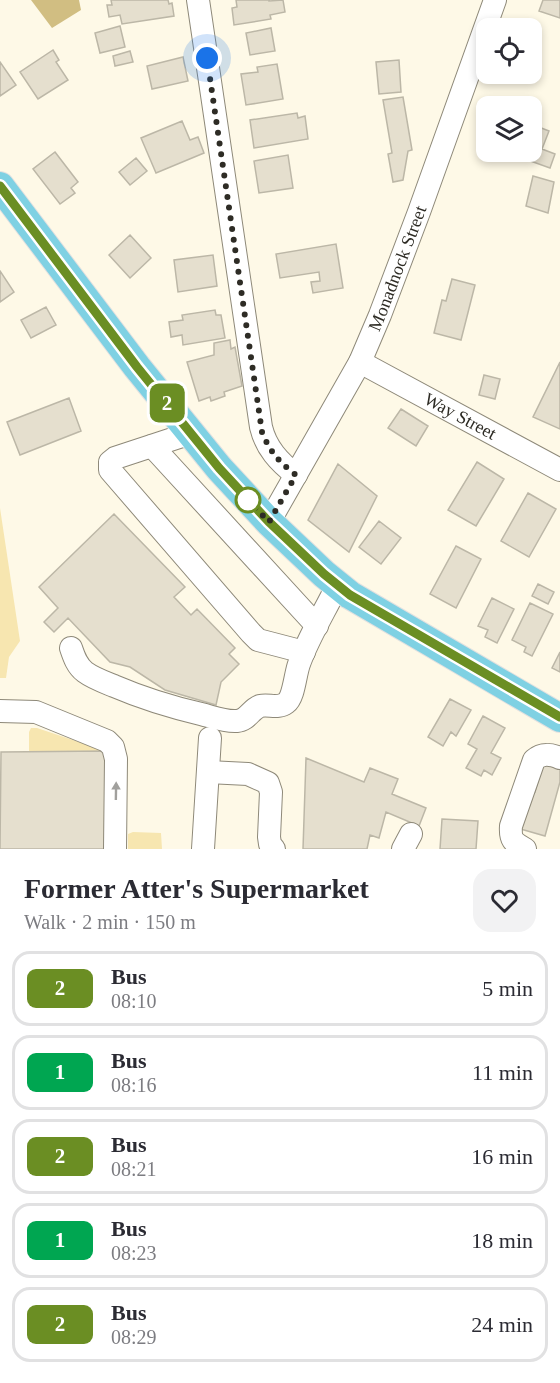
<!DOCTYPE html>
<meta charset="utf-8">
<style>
body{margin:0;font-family:Georgia,serif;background:#f2f2f3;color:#2b2b33;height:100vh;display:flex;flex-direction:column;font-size:22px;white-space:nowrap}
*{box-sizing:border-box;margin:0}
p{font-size:20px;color:#7c7c81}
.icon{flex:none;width:33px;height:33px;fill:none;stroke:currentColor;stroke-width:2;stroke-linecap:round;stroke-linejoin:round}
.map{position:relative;height:849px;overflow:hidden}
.drawer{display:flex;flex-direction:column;background:#fff;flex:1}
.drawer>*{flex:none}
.badge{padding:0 12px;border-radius:9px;font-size:21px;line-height:39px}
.buttons{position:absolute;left:476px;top:18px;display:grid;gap:12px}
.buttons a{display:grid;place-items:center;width:66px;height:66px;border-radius:12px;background:#fff;box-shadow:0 3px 9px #0003;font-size:30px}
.you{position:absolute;width:30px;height:30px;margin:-15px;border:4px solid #fff;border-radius:50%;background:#1a73e8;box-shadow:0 0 0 9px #1a73e833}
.map>.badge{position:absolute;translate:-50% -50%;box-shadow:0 0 0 3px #fff}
.round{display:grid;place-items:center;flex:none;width:63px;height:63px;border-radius:18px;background:#f2f2f3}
.head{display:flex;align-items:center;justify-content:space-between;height:102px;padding:0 24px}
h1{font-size:28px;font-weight:800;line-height:45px}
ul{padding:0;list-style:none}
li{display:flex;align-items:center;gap:18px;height:75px;margin:0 12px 9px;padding:0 12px;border:3px solid #e1e1e2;border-radius:18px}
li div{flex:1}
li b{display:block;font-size:22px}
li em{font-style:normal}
li .badge{min-width:66px;font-weight:700;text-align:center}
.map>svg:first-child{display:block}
.green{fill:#f7e6b0}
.forest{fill:#d1be82}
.building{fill:#e5dfce;stroke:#bcb7a7;stroke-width:1.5}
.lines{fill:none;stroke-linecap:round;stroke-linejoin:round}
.minor-casing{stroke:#8e8979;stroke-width:24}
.major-casing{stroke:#e2e1e0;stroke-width:30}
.minor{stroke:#fff;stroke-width:22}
.major{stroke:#7fd1e3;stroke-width:28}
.oneway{fill:#a1a09d}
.line-casing{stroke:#fff;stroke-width:14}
.line{stroke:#6b8e23;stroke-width:9}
.walk{stroke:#2e2c25;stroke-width:6;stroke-dasharray:0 10.8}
.stop-dot{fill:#fff;stroke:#6b8e23;stroke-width:3}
.labels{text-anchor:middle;stroke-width:5;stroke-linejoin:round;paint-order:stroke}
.street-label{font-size:18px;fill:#2e2c25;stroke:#fef9e7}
</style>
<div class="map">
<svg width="560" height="849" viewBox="0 0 560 849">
<rect width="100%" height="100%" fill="#fef9e7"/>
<path class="green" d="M 0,508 L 20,641 L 9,657 L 6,678 L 0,678 Z
M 31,728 L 37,728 L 106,751 L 29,752 L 29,732 Z
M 133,832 L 161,833 L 162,849 L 128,849 L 128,834 Z"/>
<path class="forest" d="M 31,0 L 79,0 L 81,10 L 52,28 Z"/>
<path class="building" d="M 111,0 L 168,0 L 169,4 L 172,3 L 174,16 L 122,24 L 120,15 L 109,17 L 107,5 L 112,5 Z
M 236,0 L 269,0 L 269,1 L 283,0 L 285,12 L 270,15 L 271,19 L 234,25 L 232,8 L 237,7 Z
M 543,0 L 560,0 L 560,18 L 539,11 Z
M 120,26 L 125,47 L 100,53 L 95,33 Z
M 271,28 L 275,51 L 250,55 L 246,33 Z
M 53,50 L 59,60 L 56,62 L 68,80 L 38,99 L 20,72 Z
M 130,51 L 133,62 L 115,66 L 113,56 Z
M 183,57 L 188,81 L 152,89 L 147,66 Z
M 399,60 L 401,92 L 379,94 L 376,62 Z
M 0,62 L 16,85 L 0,96 Z
M 277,64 L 283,99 L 246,105 L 241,74 L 258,72 L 257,67 Z
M 403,97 L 412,150 L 408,151 L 403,180 L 393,182 L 388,154 L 392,153 L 383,100 Z
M 297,113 L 298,118 L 305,116 L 308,139 L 254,148 L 250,120 Z
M 182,121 L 190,140 L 198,137 L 204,153 L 156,173 L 141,138 Z
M 531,124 L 549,131 L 542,149 L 555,154 L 550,168 L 522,158 L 522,152 L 531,152 Z
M 55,152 L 78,182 L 71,188 L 75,193 L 60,204 L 33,169 Z
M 288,155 L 293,188 L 259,193 L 254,161 Z
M 136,158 L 147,171 L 130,185 L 119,172 Z
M 533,176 L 554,182 L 548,213 L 526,206 Z
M 130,235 L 151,258 L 130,278 L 109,255 Z
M 336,244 L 343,288 L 313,293 L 311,282 L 320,281 L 319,272 L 280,278 L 276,254 Z
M 213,255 L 217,286 L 178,292 L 174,260 Z
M 0,271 L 14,292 L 0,302 Z
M 452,279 L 475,285 L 461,340 L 434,333 L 442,300 L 446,301 Z
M 46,307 L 56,325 L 31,338 L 21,320 Z
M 215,310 L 216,315 L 221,315 L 225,338 L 183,345 L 182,335 L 171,337 L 169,322 L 183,320 L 182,315 Z
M 230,340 L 231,349 L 235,347 L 242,386 L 224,392 L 225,396 L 211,401 L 210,397 L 199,401 L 187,362 L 214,355 L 214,343 Z
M 560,362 L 560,429 L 533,417 Z
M 484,375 L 500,379 L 495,399 L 479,395 Z
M 69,398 L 81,431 L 20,455 L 7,422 Z
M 401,409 L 428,426 L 416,446 L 388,428 Z
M 477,462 L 504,479 L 476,526 L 448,510 Z
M 338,464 L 377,496 L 349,552 L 308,520 Z
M 528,493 L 556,509 L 529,557 L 501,541 Z
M 114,514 L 185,587 L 174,597 L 191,615 L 197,609 L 235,648 L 229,654 L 239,664 L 221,682 L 216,705 L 165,690 L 130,667 L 110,662 L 68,618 L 54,632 L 44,622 L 58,608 L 39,587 Z
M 379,521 L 401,538 L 381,564 L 359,547 Z
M 456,546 L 481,559 L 456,608 L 430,594 Z
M 538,584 L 554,592 L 548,604 L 532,596 Z
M 492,598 L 514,609 L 497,643 L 485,637 L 488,630 L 478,626 Z
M 530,603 L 553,614 L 532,656 L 524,652 L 526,647 L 512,640 Z
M 560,652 L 560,672 L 552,668 Z
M 450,699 L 471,710 L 456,736 L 451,732 L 443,746 L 428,737 Z
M 483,716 L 505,728 L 491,753 L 501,758 L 492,775 L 484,770 L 481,776 L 466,768 L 477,749 L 468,744 Z
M 106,751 L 107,849 L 0,849 L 1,752 Z
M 306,758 L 364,782 L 370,768 L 398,779 L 392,794 L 426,808 L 419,826 L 386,812 L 379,838 L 370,835 L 367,849 L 303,849 Z
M 543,763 L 560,767 L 560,782 L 545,836 L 517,828 L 528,790 L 535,792 Z
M 442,819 L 478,821 L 476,849 L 440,849 Z"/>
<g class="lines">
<defs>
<g id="minor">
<path d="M 198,0 L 261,427 C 266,448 279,462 296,475"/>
<path id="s1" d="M 360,362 L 560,470"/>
<path d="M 191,433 L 115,458 L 110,462 L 110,470 L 251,633 L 258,640 L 304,652"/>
<path d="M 152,446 L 317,626"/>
<path id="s2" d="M 269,522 L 360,362 L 380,315 L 419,212 L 495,0"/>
<path d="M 71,648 C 74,657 77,666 85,672 C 93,678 104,682 114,686 C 142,698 171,707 201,714 C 213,717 225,722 237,721 C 248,720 250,710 260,706 C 269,704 278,709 286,703 C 294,697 295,675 299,664 C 308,638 325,611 337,586"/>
<path d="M 0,711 L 36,712 L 107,741 L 113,747 L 116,759 L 115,849"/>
<path d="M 208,772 L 248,774 L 268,783 L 271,792 L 269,837 L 270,844 L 274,849"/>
<path d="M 203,849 L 210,738"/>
<path d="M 403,849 L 411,834"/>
<path d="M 525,849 C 513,842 510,840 511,826 L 534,760 C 542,753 550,754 560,758"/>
</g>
<path id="major" d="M 0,186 L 137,367 L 219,468 L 269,522 L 324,574 L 350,595 L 560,718"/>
</defs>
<use href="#minor" class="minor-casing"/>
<use href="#major" class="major-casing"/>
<use href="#minor" class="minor"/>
<use href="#major" class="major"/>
</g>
<defs><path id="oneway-solid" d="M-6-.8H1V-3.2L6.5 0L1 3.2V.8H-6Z" transform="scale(1.5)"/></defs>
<use class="oneway" href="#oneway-solid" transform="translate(116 791) rotate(-89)"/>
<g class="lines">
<defs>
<path id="line" d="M 0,186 L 137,367 L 219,468 L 269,522 L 324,574 L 350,595 L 560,717"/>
</defs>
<use href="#line" class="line-casing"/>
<use href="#line" class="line"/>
<path class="walk" d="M 207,58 L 262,432 C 270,452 279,462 296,475 L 269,522 L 244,496 L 248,500"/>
</g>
<circle class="stop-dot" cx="248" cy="500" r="12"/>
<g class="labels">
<g class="street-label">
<text dy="6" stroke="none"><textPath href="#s2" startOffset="285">Monadnock Street</textPath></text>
<text dy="6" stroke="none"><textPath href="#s1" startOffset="114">Way Street</textPath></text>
</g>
</g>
</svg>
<div class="buttons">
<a><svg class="icon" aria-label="locate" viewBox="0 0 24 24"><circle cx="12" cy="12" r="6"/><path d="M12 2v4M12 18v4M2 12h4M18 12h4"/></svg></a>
<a><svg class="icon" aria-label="layers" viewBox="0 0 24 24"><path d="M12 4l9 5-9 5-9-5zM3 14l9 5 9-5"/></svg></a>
</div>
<div class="you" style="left:207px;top:58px"></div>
<b class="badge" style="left:167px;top:403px;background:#6b8e23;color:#fff">2</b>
</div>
<section class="drawer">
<div class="head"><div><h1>Former Atter's Supermarket</h1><p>Walk · 2 min · 150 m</p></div><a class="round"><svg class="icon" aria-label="heart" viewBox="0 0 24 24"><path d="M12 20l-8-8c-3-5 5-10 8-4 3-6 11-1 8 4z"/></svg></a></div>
<ul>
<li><span class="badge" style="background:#6b8e23;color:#fff">2</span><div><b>Bus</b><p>08:10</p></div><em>5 min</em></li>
<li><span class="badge" style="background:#00a651;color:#fff">1</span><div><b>Bus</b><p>08:16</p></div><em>11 min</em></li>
<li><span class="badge" style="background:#6b8e23;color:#fff">2</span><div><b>Bus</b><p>08:21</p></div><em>16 min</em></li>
<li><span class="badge" style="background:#00a651;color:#fff">1</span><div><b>Bus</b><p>08:23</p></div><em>18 min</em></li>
<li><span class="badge" style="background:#6b8e23;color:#fff">2</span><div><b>Bus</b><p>08:29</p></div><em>24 min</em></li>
</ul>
</section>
